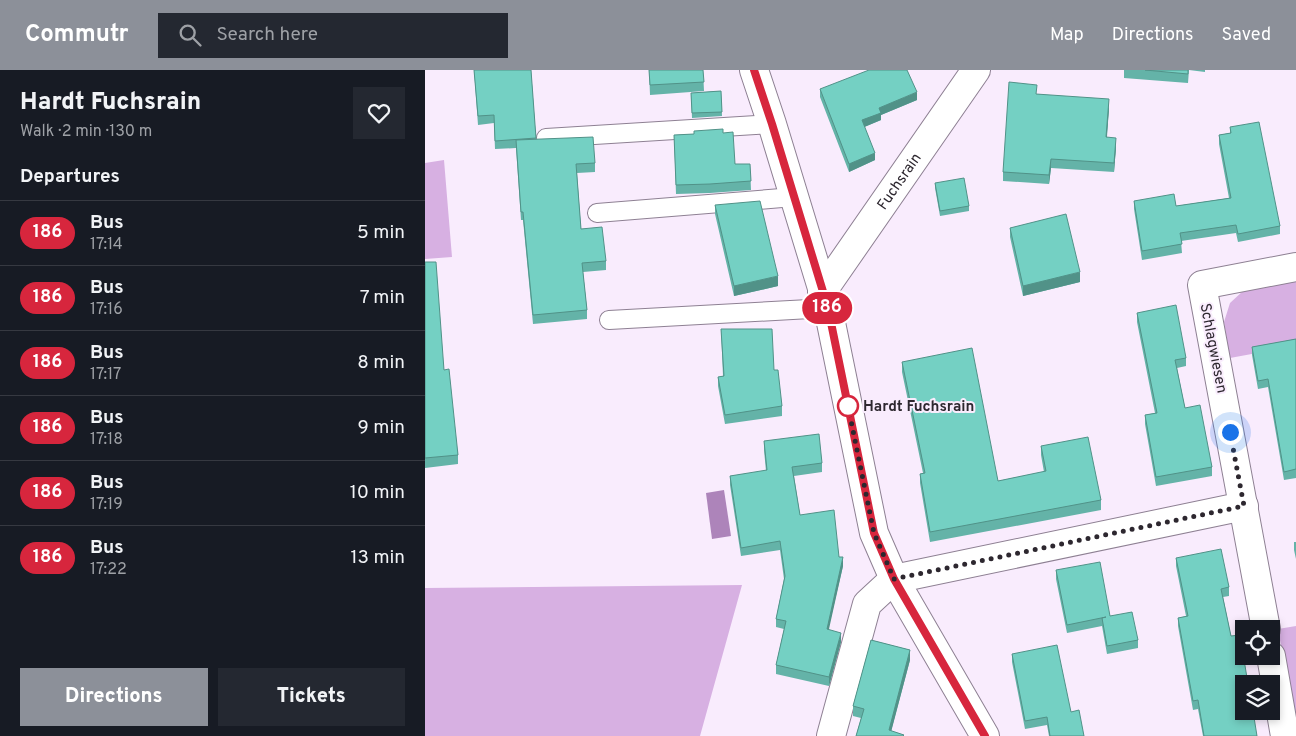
<!DOCTYPE html>
<meta charset="utf-8">
<style>
body{margin:0;font-family:Overpass,sans-serif;background:#242831;color:#f1f3f6;height:100vh;display:flex;flex-direction:column;font-size:19px;white-space:nowrap}
*{box-sizing:border-box;margin:0}
p{font-size:16px;color:#9ea1a6}
.icon{flex:none;width:28px;height:28px;fill:none;stroke:currentColor;stroke-width:2;stroke-linecap:round;stroke-linejoin:round}
.map{position:relative;flex:1;overflow:hidden}
.details{display:flex;flex-direction:column;background:#171b24;width:425px}
.details>*{flex:none}
.badge{padding:0 10px;border-radius:16px;font-size:18px;line-height:32px}
.tools{position:absolute;left:810px;top:550px;display:grid;gap:10px}
.tools a{display:grid;place-items:center;width:45px;height:45px;border-radius:0px;background:#171b24;box-shadow:0 2px 8px #0003;font-size:25px}
.you{position:absolute;width:25px;height:25px;margin:-12px;border:4px solid #fff;border-radius:50%;background:#1a73e8;box-shadow:0 0 0 8px #1a73e833}
.map>.badge{position:absolute;translate:-50% -50%;box-shadow:0 0 0 2px #fff}
h2{padding:0 20px;font-size:19px;line-height:45px}
.round{display:grid;place-items:center;flex:none;width:52px;height:52px;border-radius:0px;background:#242831}
.overview{display:flex;align-items:center;justify-content:space-between;height:85px;padding:0 20px}
h1{font-size:24px;font-weight:800;line-height:38px}
.action{display:flex;gap:10px;margin-top:auto;padding:10px 20px}
.action a{flex:1;height:58px;border-radius:0px;background:#8c9099;color:#fff;font-size:20px;font-weight:800;line-height:58px;text-align:center}
.action a+a{background:#242831;color:#f1f3f6}
ul{padding:0;list-style:none}
li{display:flex;align-items:center;gap:15px;height:65px;padding:0 20px;border-top:1px solid #363941}
li div{flex:1}
li b{display:block;font-size:19px}
li em{font-style:normal}
li .badge{min-width:55px;font-weight:700;text-align:center}
header{display:flex;align-items:center;gap:30px;box-sizing:border-box;height:70px;padding:0 25px;background:#8c9099;color:#fff}
header strong{font-size:24px}
nav{display:flex;gap:28px;margin-inline-start:auto;font-size:18px}
.search{width:350px;height:45px;background:#242831;display:flex;align-items:center;gap:12px;box-sizing:border-box;padding:0 18px;border-radius:0px;color:#9ea1a6;font-size:19px}
main{display:flex;flex:1;min-height:0}
.map>svg:first-child{display:block}
.green{fill:#d7b0e2}
.water{fill:#ad84ba}
.lines{fill:none;stroke-linecap:round;stroke-linejoin:round}
.lane-casing{stroke:#8e8093;stroke-width:20}
.street-casing{stroke:#8e8093;stroke-width:30}
.lane{stroke:#fff;stroke-width:18}
.street{stroke:#fff;stroke-width:28}
.wall{fill:#64b3a8}
.shaded-wall{fill:#519288}
.building{fill:#74d0c3;stroke:#519288}
.line-casing{stroke:#fff;stroke-width:11}
.line{stroke:#d7263d;stroke-width:8}
.walk{stroke:#2d272f;stroke-width:5;stroke-dasharray:0 9}
.stop-dot{fill:#fff;stroke:#d7263d;stroke-width:2.5}
.labels{text-anchor:middle;stroke-width:4;stroke-linejoin:round;paint-order:stroke}
.street-label{font-size:15px;fill:#2d272f;stroke:#f9ecfd}
.stop-label{font-size:15px;font-weight:bold;fill:#2d272f;stroke:#f9ecfd;text-anchor:start}
</style>
<header>
<strong>Commutr</strong>
<div class="search"><svg class="icon" aria-label="search" viewBox="0 0 24 24"><circle cx="10" cy="10" r="6"/><path d="M15 15l6 6"/></svg>Search here</div>
<nav><a>Map</a><a>Directions</a><a>Saved</a></nav>
</header>
<main>
<section class="details">
<div class="overview"><div><h1>Hardt Fuchsrain</h1><p>Walk · 2 min · 130 m</p></div><a class="round"><svg class="icon" aria-label="heart" viewBox="0 0 24 24"><path d="M12 20l-8-8c-3-5 5-10 8-4 3-6 11-1 8 4z"/></svg></a></div>
<h2>Departures</h2>
<ul>
<li><span class="badge" style="background:#d7263d;color:#fff">186</span><div><b>Bus</b><p>17:14</p></div><em>5 min</em></li>
<li><span class="badge" style="background:#d7263d;color:#fff">186</span><div><b>Bus</b><p>17:16</p></div><em>7 min</em></li>
<li><span class="badge" style="background:#d7263d;color:#fff">186</span><div><b>Bus</b><p>17:17</p></div><em>8 min</em></li>
<li><span class="badge" style="background:#d7263d;color:#fff">186</span><div><b>Bus</b><p>17:18</p></div><em>9 min</em></li>
<li><span class="badge" style="background:#d7263d;color:#fff">186</span><div><b>Bus</b><p>17:19</p></div><em>10 min</em></li>
<li><span class="badge" style="background:#d7263d;color:#fff">186</span><div><b>Bus</b><p>17:22</p></div><em>13 min</em></li>
</ul>
<div class="action"><a>Directions</a><a>Tickets</a></div>
</section>
<div class="map">
<svg width="871" height="666" viewBox="0 0 871 666">
<rect width="100%" height="100%" fill="#f9ecfd"/>
<path class="green" d="M 19,90 L 27,187 L 0,189 L 0,93 Z
M 871,211 L 871,276 L 805,288 L 799,252 L 805,233 L 818,221 Z
M 317,515 L 275,666 L 0,666 L 0,518 Z
M 871,556 L 871,644 L 867,637 L 853,559 Z"/>
<path class="water" d="M 299,420 L 306,466 L 287,469 L 281,423 Z"/>
<g class="lines">
<defs>
<path id="lane" d="M 121,68 L 347,54
M 172,143 L 369,127
M 184,250 L 403,238"/>
<g id="street">
<path d="M 329,0 L 347,54 L 403,238 L 449,463 L 469,509 L 560,666"/>
<path id="s1" d="M 397,222 L 551,0"/>
<path d="M 841,559 L 777,215 L 871,197"/>
<path d="M 846,586 L 860,666"/>
<path d="M 406,666 L 442,534 L 469,509 L 819,436"/>
</g>
</defs>
<use href="#lane" class="lane-casing"/>
<use href="#street" class="street-casing"/>
<use href="#lane" class="lane"/>
<use href="#street" class="street"/>
</g>
<path class="wall" d="M 49,0 L 106,0 L 111,69 L 170,93 L 170,102 L 152,103 L 156,159 L 181,191 L 181,200 L 158,202 L 162,240 L 162,249 L 108,254 L 98,150 L 96,150 L 91,78 L 70,79 L 69,53 L 53,55 Z
M 224,0 L 278,0 L 279,21 L 225,25 Z
M 699,0 L 780,0 L 780,2 L 764,0 L 763,13 L 699,8 Z
M 395,19 L 492,30 L 456,45 L 456,50 L 439,57 L 450,90 L 424,102 L 395,27 Z
M 296,21 L 297,46 L 267,48 L 266,23 Z
M 612,24 L 684,38 L 682,67 L 691,77 L 689,102 L 626,98 L 624,114 L 578,111 L 578,102 Z
M 805,57 L 855,156 L 855,164 L 813,172 L 811,163 L 756,171 L 757,183 L 717,190 L 709,139 L 709,131 L 751,136 L 804,128 L 794,74 L 794,65 L 805,63 Z
M 298,63 L 310,94 L 325,94 L 326,120 L 285,123 L 251,124 L 249,65 Z
M 510,113 L 544,136 L 544,141 L 515,146 L 510,118 Z
M 290,135 L 353,216 L 309,226 L 290,144 Z
M 585,158 L 655,212 L 598,226 L 585,167 Z
M 0,192 L 33,385 L 33,394 L 0,398 Z
M 712,243 L 761,288 L 761,296 L 752,298 L 760,338 L 787,397 L 787,406 L 731,416 L 720,354 L 720,345 L 730,343 L 712,252 Z
M 296,259 L 349,300 L 357,336 L 357,346 L 300,354 L 293,316 L 293,307 L 298,306 Z
M 871,269 L 871,408 L 859,410 L 843,317 L 833,319 L 827,285 L 827,277 Z
M 477,292 L 573,411 L 619,402 L 616,385 L 616,376 L 676,430 L 676,440 L 505,472 L 495,413 L 495,404 L 498,403 L 477,302 Z
M 339,371 L 397,393 L 397,402 L 369,406 L 375,445 L 414,487 L 418,496 L 403,560 L 416,572 L 404,616 L 351,604 L 351,595 L 359,559 L 351,557 L 351,549 L 359,509 L 355,480 L 316,486 L 305,415 L 305,406 L 341,401 L 339,380 Z
M 869,472 L 871,472 L 871,489 L 869,480 Z
M 751,488 L 804,517 L 804,526 L 798,527 L 806,566 L 832,666 L 778,666 L 773,639 L 768,640 L 753,556 L 753,548 L 761,546 L 751,496 Z
M 631,500 L 713,570 L 713,578 L 682,584 L 677,556 L 642,563 L 631,509 Z
M 446,570 L 485,580 L 485,590 L 466,661 L 479,665 L 479,666 L 431,666 L 436,648 L 428,646 L 428,636 Z
M 587,584 L 646,642 L 659,666 L 624,666 L 622,655 L 600,659 L 587,592 Z"/>
<path class="shaded-wall" d="M 492,22 L 492,30 L 456,45 L 456,50 L 437,58 L 437,50 L 454,38 Z
M 684,29 L 684,38 L 681,76 L 681,67 Z
M 691,68 L 691,77 L 689,102 L 689,93 Z
M 450,83 L 450,90 L 424,102 L 424,94 Z
M 626,89 L 626,98 L 624,114 L 624,105 Z
M 655,202 L 655,212 L 598,226 L 598,216 Z
M 353,206 L 353,216 L 309,226 L 309,216 Z
M 418,487 L 418,496 L 402,568 L 402,559 Z
M 416,563 L 416,572 L 404,616 L 404,607 Z
M 485,580 L 485,590 L 465,666 L 464,660 Z"/>
<path class="building" d="M 49,0 L 106,0 L 111,68 L 70,71 L 69,45 L 53,46 Z
M 224,0 L 278,0 L 279,12 L 225,15 Z
M 444,0 L 482,0 L 492,22 L 454,38 L 456,43 L 437,50 L 450,83 L 424,94 L 395,19 Z
M 720,0 L 763,0 L 763,4 Z
M 584,12 L 612,15 L 611,24 L 684,29 L 681,67 L 691,68 L 689,93 L 626,89 L 624,105 L 578,102 Z
M 296,21 L 297,42 L 267,43 L 266,23 Z
M 834,52 L 855,156 L 813,164 L 811,155 L 755,163 L 757,174 L 717,181 L 709,131 L 749,124 L 751,136 L 806,128 L 794,65 L 806,63 L 805,57 Z
M 298,59 L 298,63 L 308,62 L 310,94 L 325,94 L 326,111 L 285,114 L 251,115 L 249,65 L 269,64 L 269,61 Z
M 168,67 L 170,93 L 151,94 L 156,159 L 177,157 L 181,191 L 157,193 L 162,240 L 108,245 L 98,142 L 96,142 L 91,70 Z
M 539,108 L 544,136 L 515,141 L 510,113 Z
M 335,131 L 353,206 L 309,216 L 290,135 Z
M 641,144 L 655,202 L 598,216 L 585,158 Z
M 0,192 L 11,192 L 19,300 L 24,299 L 33,385 L 0,388 Z
M 751,235 L 761,288 L 750,290 L 760,338 L 775,335 L 787,397 L 731,407 L 720,345 L 732,343 L 712,243 Z
M 296,259 L 347,259 L 349,300 L 353,300 L 357,336 L 300,345 L 293,307 L 299,306 Z
M 871,269 L 871,399 L 859,402 L 843,309 L 833,311 L 827,277 Z
M 547,278 L 573,411 L 621,401 L 616,376 L 663,367 L 676,430 L 505,462 L 495,404 L 500,403 L 477,292 Z
M 394,364 L 397,393 L 367,397 L 375,445 L 409,440 L 414,487 L 418,487 L 402,559 L 416,563 L 404,607 L 351,595 L 361,551 L 351,549 L 360,506 L 355,471 L 316,478 L 305,406 L 342,400 L 339,371 Z
M 796,479 L 804,517 L 796,519 L 806,566 L 815,565 L 823,614 L 819,614 L 819,641 L 828,641 L 832,666 L 779,666 L 773,630 L 768,631 L 753,548 L 763,546 L 751,488 Z
M 675,492 L 685,546 L 707,542 L 713,570 L 682,576 L 677,548 L 681,547 L 642,555 L 631,500 Z
M 446,570 L 485,580 L 464,660 L 479,665 L 478,666 L 431,666 L 439,639 L 428,636 Z
M 632,575 L 646,642 L 654,640 L 659,666 L 625,666 L 622,647 L 600,651 L 587,584 Z"/>
<g class="lines">
<defs>
<path id="line" d="M 329,0 L 347,54 L 403,238 L 449,463 L 469,509 L 560,666"/>
</defs>
<use href="#line" class="line-casing"/>
<use href="#line" class="line"/>
<path class="walk" d="M 423,336 L 449,463 L 469,509 L 819,436 L 805,362"/>
</g>
<circle class="stop-dot" cx="423" cy="336" r="10"/>
<g class="labels">
<g class="street-label">
<text dy="5" stroke="none"><textPath href="#s1" startOffset="135">Fuchsrain</textPath></text>
<text transform="translate(789 278) rotate(79)" y="5">Schlagwiesen</text>
</g>
<g class="stop-label">
<text x="438" y="341">Hardt Fuchsrain</text>
</g>
</g>
</svg>
<div class="tools">
<a><svg class="icon" aria-label="locate" viewBox="0 0 24 24"><circle cx="12" cy="12" r="6"/><path d="M12 2v4M12 18v4M2 12h4M18 12h4"/></svg></a>
<a><svg class="icon" aria-label="layers" viewBox="0 0 24 24"><path d="M12 4l9 5-9 5-9-5zM3 14l9 5 9-5"/></svg></a>
</div>
<div class="you" style="left:805px;top:362px"></div>
<b class="badge" style="left:402px;top:238px;background:#d7263d;color:#fff">186</b>
</div>
</main>
